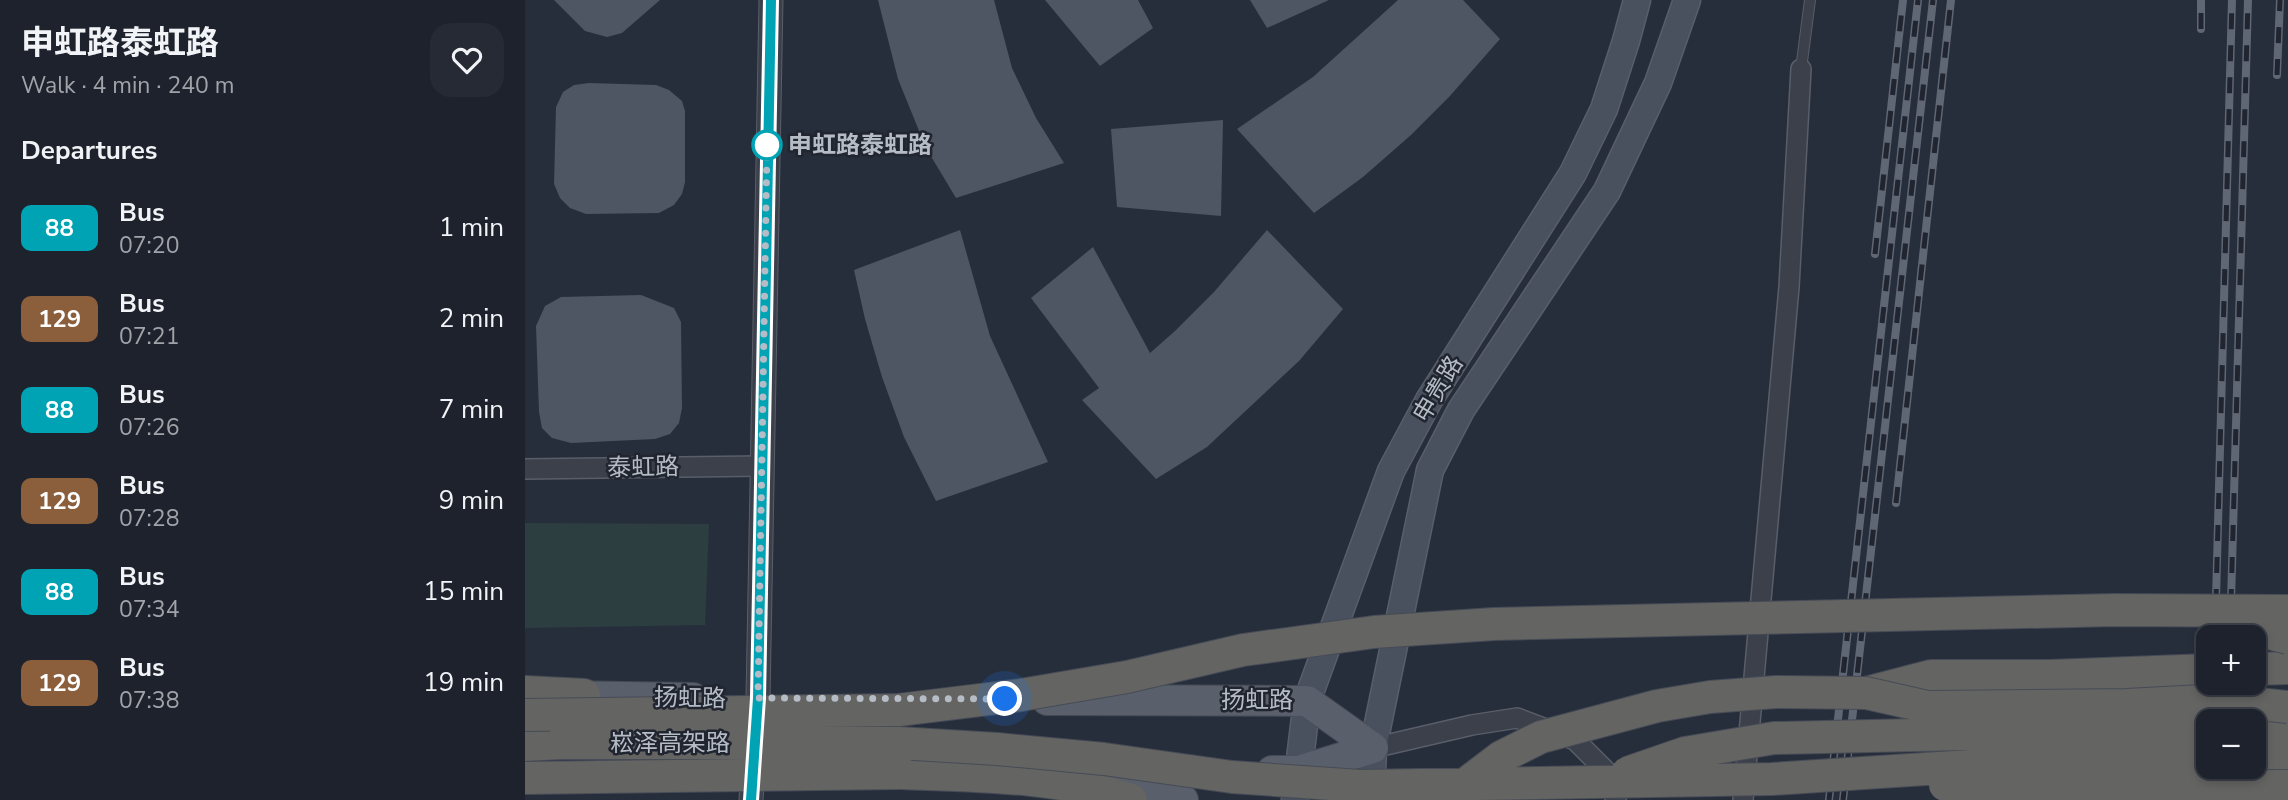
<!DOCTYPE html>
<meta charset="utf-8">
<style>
body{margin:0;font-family:"Nunito Sans","Noto Sans SC",sans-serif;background:#252a34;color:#f1f3f6;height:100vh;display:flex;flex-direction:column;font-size:26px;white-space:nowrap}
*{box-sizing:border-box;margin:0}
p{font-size:23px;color:#a0a4a9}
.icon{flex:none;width:38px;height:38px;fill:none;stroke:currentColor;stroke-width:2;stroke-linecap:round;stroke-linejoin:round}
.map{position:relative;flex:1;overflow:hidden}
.panel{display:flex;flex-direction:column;background:#1d222c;width:525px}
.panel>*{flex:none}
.badge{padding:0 14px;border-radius:10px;font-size:24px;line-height:46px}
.controls{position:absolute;left:1671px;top:625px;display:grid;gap:14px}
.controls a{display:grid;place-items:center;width:70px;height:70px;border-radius:14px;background:#1d222c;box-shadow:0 4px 10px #0003,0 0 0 2px #3b3f48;font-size:35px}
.you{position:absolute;width:35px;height:35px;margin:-18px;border:5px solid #fff;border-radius:50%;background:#1a73e8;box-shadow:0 0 0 10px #1a73e833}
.map>.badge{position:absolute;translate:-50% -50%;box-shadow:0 0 0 4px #fff}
h2{padding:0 21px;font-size:26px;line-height:63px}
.round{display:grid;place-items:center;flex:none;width:74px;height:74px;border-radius:21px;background:#252a34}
.head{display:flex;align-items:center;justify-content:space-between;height:119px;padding:0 21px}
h1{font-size:33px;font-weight:700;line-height:52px}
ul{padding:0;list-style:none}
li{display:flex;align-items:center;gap:21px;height:91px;padding:0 21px}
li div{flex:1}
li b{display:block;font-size:26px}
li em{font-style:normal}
li .badge{min-width:77px;font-weight:700;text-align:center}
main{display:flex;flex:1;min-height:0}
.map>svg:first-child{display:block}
.green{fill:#2d3e40}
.building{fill:#4e5563}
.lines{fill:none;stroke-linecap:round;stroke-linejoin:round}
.service-casing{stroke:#595e69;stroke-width:12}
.minor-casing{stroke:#595e69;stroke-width:22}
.tertiary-casing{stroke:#595e69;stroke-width:25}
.secondary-casing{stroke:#595e69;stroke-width:29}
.primary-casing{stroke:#444954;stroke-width:32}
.trunk-casing{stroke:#464b56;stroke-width:34}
.service{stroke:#3b404b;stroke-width:10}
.minor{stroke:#3b404b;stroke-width:19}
.tertiary{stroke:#3b404b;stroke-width:23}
.secondary{stroke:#49505e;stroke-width:26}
.primary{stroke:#595f6b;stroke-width:30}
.trunk{stroke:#646462;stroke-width:32}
.rail-casing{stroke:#5f6674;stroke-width:8}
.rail{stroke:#202530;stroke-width:5;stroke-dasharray:16;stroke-linecap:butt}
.trunk-bridge-casing{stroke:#464b56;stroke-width:34;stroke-linecap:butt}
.trunk-bridge{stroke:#646462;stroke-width:32}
.line-casing{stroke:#fff;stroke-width:16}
.line{stroke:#00a3b4;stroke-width:10}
.walk{stroke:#b6bcc6;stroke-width:7;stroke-dasharray:0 12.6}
.stop-dot{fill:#fff;stroke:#00a3b4;stroke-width:3.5}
.labels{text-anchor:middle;stroke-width:5;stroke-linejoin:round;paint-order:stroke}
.stop-label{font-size:24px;font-weight:bold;fill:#b6bcc6;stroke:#202530;text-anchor:start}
.street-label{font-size:24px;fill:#b6bcc6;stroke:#202530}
</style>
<main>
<section class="panel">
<div class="head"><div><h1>申虹路泰虹路</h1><p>Walk · 4 min · 240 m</p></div><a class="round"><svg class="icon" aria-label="heart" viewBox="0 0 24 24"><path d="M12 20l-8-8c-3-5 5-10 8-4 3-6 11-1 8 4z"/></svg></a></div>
<h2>Departures</h2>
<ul>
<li><span class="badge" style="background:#00a3b4;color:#fff">88</span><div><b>Bus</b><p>07:20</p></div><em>1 min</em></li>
<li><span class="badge" style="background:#8b5e3c;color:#fff">129</span><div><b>Bus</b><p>07:21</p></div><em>2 min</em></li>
<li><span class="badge" style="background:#00a3b4;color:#fff">88</span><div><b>Bus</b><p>07:26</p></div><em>7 min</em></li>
<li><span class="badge" style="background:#8b5e3c;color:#fff">129</span><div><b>Bus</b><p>07:28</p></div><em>9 min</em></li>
<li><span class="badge" style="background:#00a3b4;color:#fff">88</span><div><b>Bus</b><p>07:34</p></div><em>15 min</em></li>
<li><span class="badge" style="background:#8b5e3c;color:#fff">129</span><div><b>Bus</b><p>07:38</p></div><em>19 min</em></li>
</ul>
</section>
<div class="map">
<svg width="1763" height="800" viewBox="0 0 1763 800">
<rect width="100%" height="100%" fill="#272e3b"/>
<path class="green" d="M 0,523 L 184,524 L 180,625 L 0,628 Z"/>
<path class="building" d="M 29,0 L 135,0 L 97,33 L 82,37 L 60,31 Z
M 353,0 L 469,0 L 487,68 L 511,118 L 539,163 L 431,198 L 401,148 L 373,79 Z
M 520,0 L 613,0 L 628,28 L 575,66 Z
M 725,0 L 804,0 L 742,28 Z
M 873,0 L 938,0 L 975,39 L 924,97 L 886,135 L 838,177 L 789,213 L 712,129 L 788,77 Z
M 64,83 L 131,85 L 144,90 L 157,101 L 160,111 L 160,182 L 157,194 L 149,205 L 134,213 L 61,214 L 45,208 L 35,198 L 29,184 L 31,107 L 38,92 L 49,85 Z
M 698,120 L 696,216 L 592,207 L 586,129 Z
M 435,230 L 465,336 L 523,462 L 411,501 L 379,437 L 357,377 L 340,319 L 329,270 Z
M 742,230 L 818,309 L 774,361 L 682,447 L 631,479 L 557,400 L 574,388 L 506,298 L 568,247 L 625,353 L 650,331 L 689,292 Z
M 116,295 L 149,308 L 156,322 L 157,408 L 154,423 L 145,434 L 130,439 L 46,443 L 27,438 L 17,428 L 14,412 L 11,326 L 20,306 L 36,297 Z"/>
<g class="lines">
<defs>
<path id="service" d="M 1276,69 L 1285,0"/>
<path id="minor" d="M 0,469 L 236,466
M 848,748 L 947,725 L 992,718 L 1050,740 L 1080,770 L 1091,800
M 1218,800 L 1264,287 L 1276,69"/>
<path id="tertiary" d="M 226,800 L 233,698 L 246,0"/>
<path id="secondary" d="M 770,800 L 782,701 L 866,471 L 904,400 L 1048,173 L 1079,109 L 1101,41 L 1112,0
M 846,800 L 848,748 L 905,470 L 936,410 L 1082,191 L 1133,83 L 1162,0"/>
<path id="primary" d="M 35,696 L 168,698
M 522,700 L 782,701 L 848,748
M 580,766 L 658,800
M 747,771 L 773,771 L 848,748"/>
<path id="trunk" d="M 1729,669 L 1763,668
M 0,692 L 59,695
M 1341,693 L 1406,676 L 1525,676 L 1684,670
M 1729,728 L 1763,727
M 0,745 L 36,743
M 1729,759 L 1763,759
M 376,773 C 454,776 532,776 606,800"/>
</defs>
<use href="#service" class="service-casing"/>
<use href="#minor" class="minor-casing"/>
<use href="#tertiary" class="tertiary-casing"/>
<use href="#secondary" class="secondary-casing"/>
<use href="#primary" class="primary-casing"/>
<use href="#trunk" class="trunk-casing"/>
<use href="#service" class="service"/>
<use href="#minor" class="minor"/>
<use href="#tertiary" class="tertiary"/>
<use href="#secondary" class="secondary"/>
<use href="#primary" class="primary"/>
<use href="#trunk" class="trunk"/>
<defs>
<path id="rail" d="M 1676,29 L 1676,0
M 1752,75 L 1755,0
M 1350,254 L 1378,0
M 1371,503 L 1426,0
M 1690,637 L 1707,0
M 1705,637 L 1723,0
M 1687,721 L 1688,682
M 1701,721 L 1703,682
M 1304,800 L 1393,0
M 1318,800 L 1408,0
M 1684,800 L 1685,766
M 1699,800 L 1699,766"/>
</defs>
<use href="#rail" class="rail-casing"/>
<use href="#rail" class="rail"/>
<defs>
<path id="trunk-bridge" d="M 1706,623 L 1763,638
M 0,715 L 373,710 L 496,695 L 602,677 L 718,650 L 849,632 L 969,624 L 1590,610 L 1763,611
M 36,743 L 373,743 L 472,749 L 579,759 L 707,777 L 835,786 L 1247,779 L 1476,764 L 1684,760
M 1102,773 L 1160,753 L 1249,738 L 1684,729
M 0,778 L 376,773
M 1420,785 L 1478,787 L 1763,786
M 934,789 L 976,757 L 1016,737 L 1132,706 L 1185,697 L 1251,692 L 1341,693 L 1403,707 L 1602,705 L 1696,700 L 1763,707"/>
</defs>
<use href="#trunk-bridge" class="trunk-bridge-casing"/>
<use href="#trunk-bridge" class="trunk-bridge"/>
</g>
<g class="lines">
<defs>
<path id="line" d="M 226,800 L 233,698 L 246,0"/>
</defs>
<use href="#line" class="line-casing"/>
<use href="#line" class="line"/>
<path class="walk" d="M 242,145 L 233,698 L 480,699"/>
</g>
<circle class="stop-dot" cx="242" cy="145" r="14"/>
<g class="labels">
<g class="stop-label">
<text x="263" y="153">申虹路泰虹路</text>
</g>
<g class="street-label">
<text transform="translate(913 389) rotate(-59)" y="8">申贵路</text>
<text transform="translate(118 467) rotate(-1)" y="8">泰虹路</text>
<text transform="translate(165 698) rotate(1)" y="8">扬虹路</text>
<text x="732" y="708">扬虹路</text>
<text x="145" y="751">崧泽高架路</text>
</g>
</g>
</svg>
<div class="controls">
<a>+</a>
<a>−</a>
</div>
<div class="you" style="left:480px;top:699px"></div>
</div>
</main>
